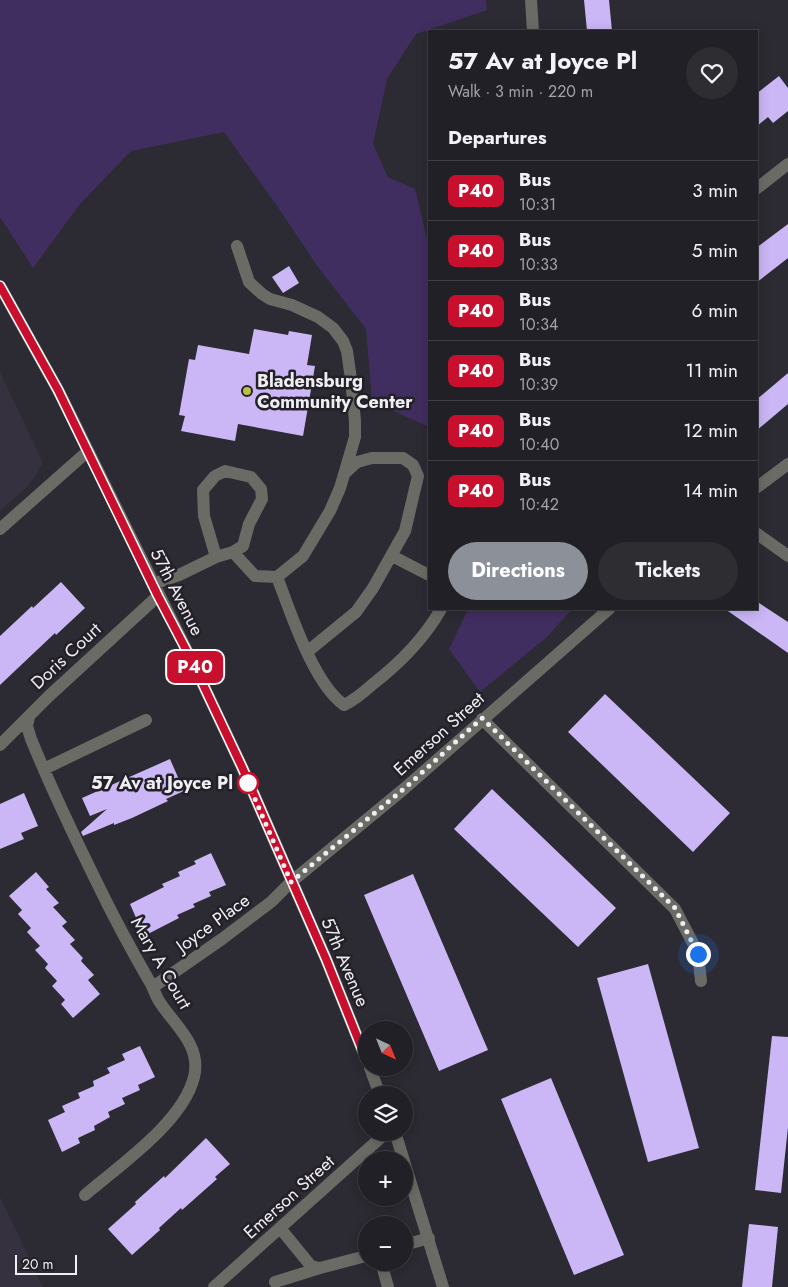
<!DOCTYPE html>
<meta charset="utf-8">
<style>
body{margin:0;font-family:Jost,sans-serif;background:#2d2d32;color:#f1f3f6;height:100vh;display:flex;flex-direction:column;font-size:19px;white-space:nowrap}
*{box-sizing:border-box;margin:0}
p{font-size:16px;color:#a2a3a7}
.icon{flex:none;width:28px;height:28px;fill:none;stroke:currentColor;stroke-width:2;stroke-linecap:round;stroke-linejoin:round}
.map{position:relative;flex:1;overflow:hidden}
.drawer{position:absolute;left:428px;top:30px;width:330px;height:580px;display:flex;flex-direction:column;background:#212026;border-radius:0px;box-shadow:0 2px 12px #0003,0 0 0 1px #3e3e43}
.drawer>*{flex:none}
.badge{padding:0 10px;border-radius:8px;font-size:18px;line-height:32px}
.needle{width:32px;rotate:137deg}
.controls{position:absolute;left:358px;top:1021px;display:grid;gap:10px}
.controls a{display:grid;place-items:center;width:55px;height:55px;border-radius:50%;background:#212026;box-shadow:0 2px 12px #0003,0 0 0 1px #3e3e43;font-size:25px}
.scale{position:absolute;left:15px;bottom:12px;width:62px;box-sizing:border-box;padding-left:5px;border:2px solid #efeef3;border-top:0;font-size:14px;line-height:18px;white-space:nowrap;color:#efeef3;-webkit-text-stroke:4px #232028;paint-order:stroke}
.you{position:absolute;width:25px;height:25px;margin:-12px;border:4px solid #fff;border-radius:50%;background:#1a73e8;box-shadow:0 0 0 8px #1a73e833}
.map>.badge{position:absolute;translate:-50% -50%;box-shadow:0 0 0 2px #fff}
h2{padding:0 20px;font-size:19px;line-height:45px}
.round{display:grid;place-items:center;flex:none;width:52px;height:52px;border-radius:26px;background:#2d2d32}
.head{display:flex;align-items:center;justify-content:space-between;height:85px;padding:0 20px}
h1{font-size:24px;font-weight:700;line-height:38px}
.cta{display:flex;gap:10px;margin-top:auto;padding:10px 20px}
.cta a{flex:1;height:58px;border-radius:30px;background:#8c9099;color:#fff;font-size:20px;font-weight:700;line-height:58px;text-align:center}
.cta a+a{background:#2d2d32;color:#f1f3f6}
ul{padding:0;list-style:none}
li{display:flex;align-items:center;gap:15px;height:60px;padding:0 20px;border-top:1px solid #3e3e43}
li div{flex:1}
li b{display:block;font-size:19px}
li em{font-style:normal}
li .badge{min-width:55px;font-weight:700;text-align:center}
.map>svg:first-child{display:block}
.built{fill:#36313f}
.green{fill:#412e60}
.building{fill:#cbb6f6}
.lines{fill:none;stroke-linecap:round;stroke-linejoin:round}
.minor{stroke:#6b6b66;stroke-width:12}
.line-casing{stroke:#fff;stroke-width:11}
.line{stroke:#c8102e;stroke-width:8}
.walk{stroke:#efeef3;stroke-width:5;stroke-dasharray:0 9}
.poi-dot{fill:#bdbf43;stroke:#232028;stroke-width:2}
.stop-dot{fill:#fff;stroke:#c8102e;stroke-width:2.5}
.labels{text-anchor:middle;stroke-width:5;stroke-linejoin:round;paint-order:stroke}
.poi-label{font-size:18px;font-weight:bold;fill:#efeef3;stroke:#232028;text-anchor:start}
.street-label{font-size:18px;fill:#efeef3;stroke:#232028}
.stop-label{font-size:18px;font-weight:bold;fill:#efeef3;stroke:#232028;text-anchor:end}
</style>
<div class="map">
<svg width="788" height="1287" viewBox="0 0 788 1287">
<rect width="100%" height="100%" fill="#2c2a32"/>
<path class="built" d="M 0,372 L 43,463 L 29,485 L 0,511 Z
M 0,1197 L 43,1287 L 0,1287 Z"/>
<path class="green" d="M 0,0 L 486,0 L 487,10 L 416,34 L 387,79 L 373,144 L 388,177 L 415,189 L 429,247 L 429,427 L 372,401 L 366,329 L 318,267 L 277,206 L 224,132 L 131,151 L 80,204 L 33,268 L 0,217 Z
M 468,609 L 572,609 L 547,637 L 480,692 L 449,649 Z"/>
<path class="building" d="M 584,0 L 609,0 L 612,31 L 587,31 Z
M 779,76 L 788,88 L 788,111 L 773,123 L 768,117 L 756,127 L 756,94 Z
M 788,224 L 788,258 L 756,283 L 756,248 Z
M 289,266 L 299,283 L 283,293 L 272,277 Z
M 254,329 L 288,335 L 289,331 L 312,335 L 307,365 L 315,366 L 303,436 L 238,424 L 235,441 L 181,431 L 185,416 L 179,415 L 189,359 L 195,360 L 198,345 L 249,354 Z
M 788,373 L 788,404 L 756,431 L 756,400 Z
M 61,582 L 85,608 L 56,635 L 55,633 L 0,685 L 0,636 L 32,606 L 33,608 Z
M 756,601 L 788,622 L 788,653 L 725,609 L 756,609 Z
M 605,694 L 730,813 L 693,852 L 568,732 Z
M 170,759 L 184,791 L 166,799 L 168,801 L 132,818 L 114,825 L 114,823 L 83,836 L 81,832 L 107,809 L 90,816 L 82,798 Z
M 492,789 L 616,908 L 578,947 L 454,829 Z
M 24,793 L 38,826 L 21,833 L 24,839 L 0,849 L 0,804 Z
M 211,853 L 226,885 L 209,892 L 211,896 L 193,904 L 195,907 L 177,915 L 179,918 L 144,936 L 130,904 L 164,887 L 162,884 L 180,876 L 178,872 L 196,864 L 194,861 Z
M 36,872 L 49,887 L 46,889 L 59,903 L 53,907 L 67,922 L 62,926 L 75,940 L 70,944 L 83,958 L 81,961 L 94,975 L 88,980 L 100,994 L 73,1018 L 61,1004 L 65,1000 L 52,986 L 57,981 L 45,968 L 48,964 L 35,950 L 40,946 L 27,932 L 31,928 L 18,914 L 22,910 L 9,896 Z
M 413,874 L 488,1050 L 439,1071 L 364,895 Z
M 648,964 L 699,1148 L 648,1162 L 597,978 Z
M 772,1036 L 788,1037 L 788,1127 L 781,1193 L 755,1190 Z
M 140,1046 L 155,1077 L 138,1085 L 140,1090 L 122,1098 L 125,1104 L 108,1112 L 110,1117 L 94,1126 L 95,1130 L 78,1138 L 80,1143 L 62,1152 L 48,1120 L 65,1112 L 62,1106 L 80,1098 L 78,1093 L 94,1086 L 93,1081 L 110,1073 L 107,1068 L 125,1060 L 122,1054 Z
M 551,1078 L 624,1255 L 574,1275 L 501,1099 Z
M 206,1138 L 230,1164 L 215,1177 L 217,1179 L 182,1210 L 181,1208 L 159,1228 L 160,1230 L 132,1255 L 108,1229 L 136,1204 L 135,1202 L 164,1176 L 165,1178 Z
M 749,1224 L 778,1227 L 772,1287 L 742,1287 Z"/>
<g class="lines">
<path class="minor" d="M 531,0 L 533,31
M 756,189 L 788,164
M 0,286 L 58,390 L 191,659 L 242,767 L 326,959 L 366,1059
M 756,488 L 788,464
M 0,529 L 88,451
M 756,533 L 788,556
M 233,552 L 255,576 L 277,577 L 303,556 L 330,511 L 340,488 L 355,437 L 355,421 L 351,379 L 347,351 L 343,341 L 333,328 L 318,317 L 292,305 L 270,299 L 262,294 L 249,282 L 237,246
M 392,556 L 429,575
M 277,577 C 291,613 313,683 344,705 C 355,700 364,692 373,684 C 400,663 424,639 441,609
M 153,584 L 179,575 L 216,557 L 233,552 L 243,546 L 249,524 L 262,499 L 261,489 L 251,477 L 225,471 L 215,476 L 203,490 L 204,516 L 216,557
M 307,652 L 356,612 L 373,588 L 405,531 L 418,476 L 413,465 L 403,458 L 372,458 L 357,462 L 346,472
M 29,717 L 27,726 L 31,739 C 55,798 83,855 111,911 C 124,936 137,960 151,984 C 154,990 156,996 159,1001 C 174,1025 202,1045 194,1077 C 183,1122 120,1165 85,1195
M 482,719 L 675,909 L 698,953 L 701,981
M 0,745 L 49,696 L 158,596
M 44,769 L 146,720
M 153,987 L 222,939 L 271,902 L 291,882 L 405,788 L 609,609
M 370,1068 L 380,1095
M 395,1132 L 443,1287
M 280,1228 L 311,1266 L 320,1268 L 366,1256
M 404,1245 L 429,1238
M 381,1262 L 388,1287
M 275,1282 L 320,1268
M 214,1287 L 387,1132"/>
</g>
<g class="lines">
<defs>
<path id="line" d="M 0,286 L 58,390 L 158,596 L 191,659 L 242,767 L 326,959 L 366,1059"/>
</defs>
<use href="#line" class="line-casing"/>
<use href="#line" class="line"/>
<path class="walk" d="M 248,783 L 291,882 L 405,788 L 482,718 L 675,908 L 698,954"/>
</g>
<circle class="poi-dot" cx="247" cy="391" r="5"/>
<circle class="stop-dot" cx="248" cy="783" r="10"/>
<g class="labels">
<g class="poi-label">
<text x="257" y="387">Bladensburg<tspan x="257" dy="21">Community Center</tspan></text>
</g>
<g class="street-label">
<text transform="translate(177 592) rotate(63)" y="6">57th Avenue</text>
<text transform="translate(66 656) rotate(-43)" y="6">Doris Court</text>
<text transform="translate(439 734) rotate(-42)" y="6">Emerson Street</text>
<text transform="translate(213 923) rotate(-36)" y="6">Joyce Place</text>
<text transform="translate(345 962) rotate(67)" y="6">57th Avenue</text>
<text transform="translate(161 963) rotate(60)" y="6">Mary A Court</text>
<text transform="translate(289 1197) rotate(-42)" y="6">Emerson Street</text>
</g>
<g class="stop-label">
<text x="233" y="789">57 Av at Joyce Pl</text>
</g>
</g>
</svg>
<div class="controls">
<a><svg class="needle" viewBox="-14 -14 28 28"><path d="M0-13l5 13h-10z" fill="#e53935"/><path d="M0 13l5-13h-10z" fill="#a2a3a7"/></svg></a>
<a><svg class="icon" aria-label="layers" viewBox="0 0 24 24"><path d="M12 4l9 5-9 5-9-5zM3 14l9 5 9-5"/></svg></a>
<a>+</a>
<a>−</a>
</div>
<div class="scale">20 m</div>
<div class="you" style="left:698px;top:954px"></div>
<b class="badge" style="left:195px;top:667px;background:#c8102e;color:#fff">P40</b>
<section class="drawer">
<div class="head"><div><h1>57 Av at Joyce Pl</h1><p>Walk · 3 min · 220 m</p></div><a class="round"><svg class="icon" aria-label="heart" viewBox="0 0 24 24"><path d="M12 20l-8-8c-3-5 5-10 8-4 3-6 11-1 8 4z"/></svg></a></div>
<h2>Departures</h2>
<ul>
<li><span class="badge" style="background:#c8102e;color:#fff">P40</span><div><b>Bus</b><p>10:31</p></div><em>3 min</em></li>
<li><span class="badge" style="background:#c8102e;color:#fff">P40</span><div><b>Bus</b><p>10:33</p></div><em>5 min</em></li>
<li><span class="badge" style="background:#c8102e;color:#fff">P40</span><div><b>Bus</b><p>10:34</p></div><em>6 min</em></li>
<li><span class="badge" style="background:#c8102e;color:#fff">P40</span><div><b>Bus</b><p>10:39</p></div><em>11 min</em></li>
<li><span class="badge" style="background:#c8102e;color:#fff">P40</span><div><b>Bus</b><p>10:40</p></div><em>12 min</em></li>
<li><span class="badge" style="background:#c8102e;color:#fff">P40</span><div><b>Bus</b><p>10:42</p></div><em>14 min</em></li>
</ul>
<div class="cta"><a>Directions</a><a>Tickets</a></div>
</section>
</div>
